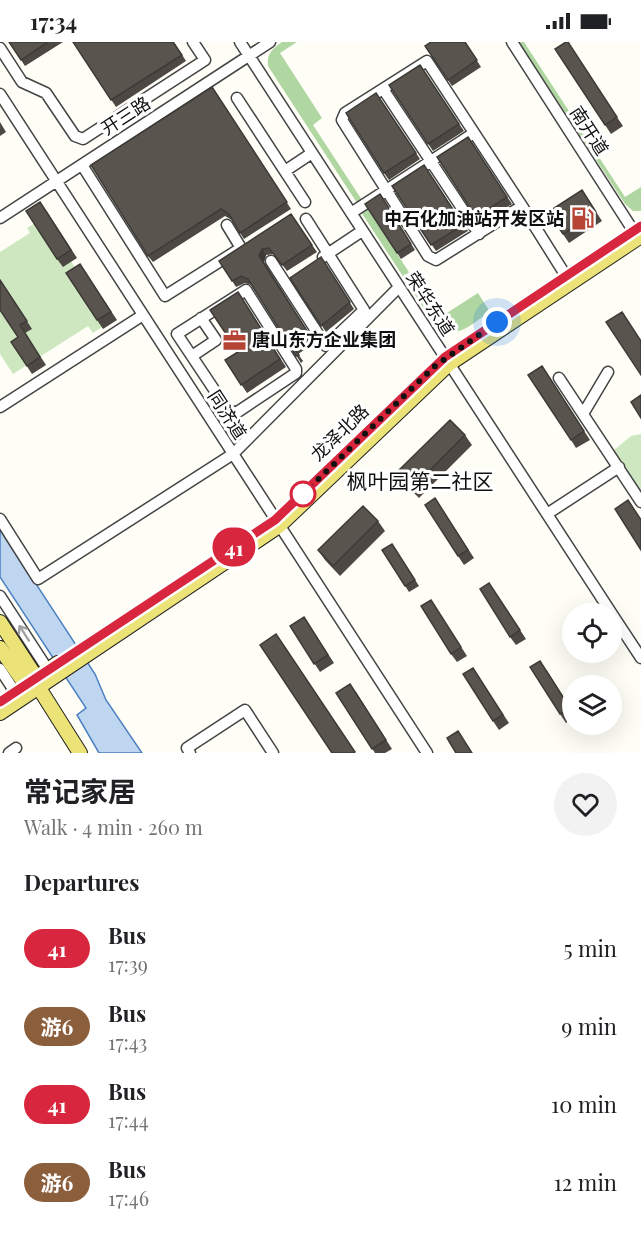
<!DOCTYPE html>
<meta charset="utf-8">
<style>
body{margin:0;font-family:"Playfair Display","Noto Sans SC",serif;background:#f2f2f2;color:#202124;height:100vh;display:flex;flex-direction:column;font-size:22px;white-space:nowrap}
*{box-sizing:border-box;margin:0}
p{font-size:20px;color:#757577}
.icon{flex:none;width:33px;height:33px;fill:none;stroke:currentColor;stroke-width:2;stroke-linecap:round;stroke-linejoin:round}
.map{position:relative;height:711px;overflow:hidden}
.sheet{display:flex;flex-direction:column;background:#fff;flex:1}
.sheet>*{flex:none}
.badge{padding:0 12px;border-radius:20px;font-size:21px;line-height:39px}
.buttons{position:absolute;left:562px;top:561px;display:grid;gap:12px}
.buttons a{display:grid;place-items:center;width:60px;height:60px;border-radius:50%;background:#fff;box-shadow:0 6px 24px #0002;font-size:30px}
.you{position:absolute;width:30px;height:30px;margin:-15px;border:4px solid #fff;border-radius:50%;background:#1a73e8;box-shadow:0 0 0 9px #1a73e833}
.map>.badge{position:absolute;translate:-50% -50%;box-shadow:0 0 0 3px #fff}
h2{padding:0 24px;font-size:22px;line-height:54px}
.round{display:grid;place-items:center;flex:none;width:63px;height:63px;border-radius:32px;background:#f2f2f2}
.summary{display:flex;align-items:center;justify-content:space-between;height:102px;padding:0 24px}
h1{font-size:28px;font-weight:700;line-height:45px}
ul{padding:0;list-style:none}
li{display:flex;align-items:center;gap:18px;height:78px;padding:0 24px}
li div{flex:1}
li b{display:block;font-size:22px}
li em{font-style:normal}
li .badge{min-width:66px;font-weight:700;text-align:center}
.status{display:flex;justify-content:space-between;align-items:center;height:42px;padding:0 30px;background:#fff;direction:ltr}
.status svg{height:16px;fill:currentColor}
.map>svg:first-child{display:block}
.green{fill:#cee7c1}
.forest{fill:#b0d6a2}
.water{fill:#bfd6f1;stroke:#4c7fc2;stroke-width:1.5}
.lines{fill:none;stroke-linecap:round;stroke-linejoin:round}
.minor-casing{stroke:#444;stroke-width:13}
.major-casing{stroke:#222;stroke-width:16}
.minor{stroke:#fff;stroke-width:10}
.major{stroke:#ece378;stroke-width:14}
.wall{fill:#4d4843}
.shaded-wall{fill:#3e3b37}
.building{fill:#59544e;stroke:#3e3b37;stroke-width:1.5}
.oneway{stroke:#a0a0a0}
.line-casing{stroke:#fff;stroke-width:14}
.line{stroke:#d7263d;stroke-width:9}
.walk{stroke:#111;stroke-width:6;stroke-dasharray:0 10.8}
.stop-dot{fill:#fff;stroke:#d7263d;stroke-width:3}
.labels{text-anchor:middle;stroke-width:6;stroke-linejoin:round;paint-order:stroke}
.street-label{font-size:18px;fill:#111;stroke:#fff}
.poi-label{font-size:18px;font-weight:bold;fill:#111;stroke:#fff;text-anchor:end}
.quarter-label{font-size:21px;fill:#111;stroke:#fff}
</style>
<div class="status"><b>17:34</b><svg viewBox="0 0 49 12"><path d="M0 12V9h3v3zM5 12V6h3v6zM10 12V3h3v9zM15 12V0h3v12zM26 1h20v11H26zM47 4h2v5h-2z"/></svg></div>
<div class="map">
<svg width="641" height="711" viewBox="0 0 641 711">
<rect width="100%" height="100%" fill="#fefef6"/>
<path class="green" d="M 43,176 L 110,280 L 93,291 L 88,284 L 13,332 L 0,312 L 0,210 L 30,191 L 27,186 Z
M 641,392 L 641,452 L 614,408 L 631,394 Z"/>
<path class="forest" d="M 282,0 L 297,0 L 280,11 L 322,76 L 313,83 L 362,158 L 357,161 L 268,24 C 267,11 272,7 282,0 Z
M 519,0 L 524,0 L 625,155 L 641,145 L 641,169 L 633,169 L 625,162 Z
M 367,166 L 439,276 L 478,251 L 490,270 C 469,283 457,300 434,282 L 361,170 Z"/>
<path class="water" d="M 0,487 L 95,632 L 106,658 L 142,711 L 99,711 L 77,673 L 86,666 L 0,535 Z"/>
<g class="lines">
<defs>
<path id="minor" d="M 240,0 L 612,572
M 512,0 L 638,196
M 0,6 L 22,40 L 46,51 L 75,94 L 83,97 L 205,18 L 193,0
M 427,19 L 522,164 L 436,218 L 428,214 L 342,78 L 345,71 Z
M 383,47 L 479,192
M 0,52 L 427,711
M 237,56 L 305,160
M 82,123 L 165,254 L 241,206 L 227,183
M 285,129 L 312,111
M 522,164 L 566,234
M 351,171 L 474,91
M 0,176 L 270,0
M 323,215 L 362,189
M 271,219 L 326,304 L 364,268 L 306,177
M 246,248 L 296,327 L 296,331 L 236,371 L 227,367 L 177,292 Z
M 192,314 L 216,298 L 201,276
M 559,336 L 641,460
M 0,365 L 143,273
M 583,372 L 608,330
M 547,472 L 619,425
M 0,477 L 38,537 L 233,412 L 399,245
M 0,554 L 48,628
M 612,572 L 641,616
M 0,627 L 15,650
M 9,711 L 16,706
M 190,711 L 187,706 L 245,668 L 273,711"/>
<path id="major" d="M 0,580 L 36,635 L 39,646 L 80,711
M 0,606 L 30,649
M 12,652 L 58,621
M 0,671 L 279,484 L 449,322 L 641,194"/>
</defs>
<use href="#minor" class="minor-casing"/>
<use href="#major" class="major-casing"/>
<use href="#minor" class="minor"/>
<use href="#major" class="major"/>
</g>
<path class="wall" d="M 9,0 L 63,0 L 25,24 Z
M 73,0 L 174,0 L 186,19 L 116,65 Z
M 465,0 L 481,25 L 452,44 L 425,4 Z
M 566,0 L 623,84 L 611,92 L 555,7 Z
M 420,23 L 464,89 L 433,109 L 389,43 Z
M 212,45 L 291,167 L 244,197 L 232,178 L 225,174 L 153,220 L 148,214 Z
M 376,51 L 420,117 L 389,138 L 384,131 Z
M 0,80 L 6,90 L 0,94 Z
M 468,95 L 512,162 L 481,181 L 437,115 Z
M 424,123 L 468,189 L 436,209 L 392,144 Z
M 582,148 L 602,179 L 569,201 L 548,170 Z
M 380,152 L 415,208 L 401,217 L 365,162 Z
M 46,168 L 77,216 L 63,225 L 57,217 Z
M 291,172 L 317,210 L 287,229 L 274,212 L 266,213 L 264,220 L 315,301 L 298,312 L 303,319 L 301,321 L 251,243 L 245,241 L 236,245 L 219,219 Z
M 321,215 L 354,267 L 326,290 L 290,236 Z
M 80,222 L 117,278 L 103,287 L 97,278 Z
M 5,245 L 32,287 L 25,291 L 46,323 L 32,332 L 11,300 L 18,295 Z
M 238,250 L 286,325 L 247,351 L 225,318 L 238,310 Z
M 542,324 L 590,398 L 576,406 L 571,398 Z
M 465,393 L 472,403 L 419,456 L 403,440 L 396,431 Z
M 441,465 L 474,516 L 464,523 L 458,514 Z
M 378,479 L 385,489 L 340,534 L 325,518 L 318,508 Z
M 392,502 L 419,544 L 409,550 L 382,508 Z
M 489,541 L 526,597 L 516,603 L 510,595 Z
M 431,558 L 467,614 L 457,620 L 451,612 Z
M 304,575 L 334,621 L 320,630 L 290,584 Z
M 546,627 L 573,670 L 573,676 L 566,681 L 560,672 Z
M 478,634 L 509,681 L 499,688 L 493,679 Z
M 356,650 L 392,707 L 385,711 L 375,711 L 336,651 Z"/>
<path class="shaded-wall" d="M 262,207 L 266,213 L 264,220 L 315,301 L 259,214 Z"/>
<path class="building" d="M 9,0 L 48,0 L 21,18 Z
M 73,0 L 173,0 L 182,13 L 111,58 Z
M 431,0 L 465,0 L 477,18 L 448,38 L 425,4 Z
M 566,0 L 568,0 L 617,75 L 605,83 L 555,7 Z
M 420,23 L 459,82 L 428,102 L 389,43 Z
M 212,45 L 287,160 L 240,191 L 229,172 L 221,167 L 148,214 L 91,123 Z
M 376,51 L 416,111 L 384,131 L 346,71 Z
M 468,95 L 507,155 L 476,175 L 437,115 Z
M 424,123 L 463,183 L 431,203 L 392,144 Z
M 582,148 L 596,170 L 563,192 L 548,170 Z
M 380,152 L 411,202 L 397,211 L 365,162 Z
M 40,160 L 71,208 L 57,217 L 26,169 Z
M 291,172 L 312,203 L 282,223 L 269,206 L 262,207 L 259,214 L 311,295 L 294,306 L 299,313 L 296,314 L 248,237 L 241,234 L 232,239 L 219,219 Z
M 321,215 L 350,260 L 321,284 L 290,236 Z
M 80,222 L 111,270 L 97,278 L 66,231 Z
M 0,238 L 27,279 L 20,283 L 40,315 L 27,324 L 11,300 L 18,295 L 0,268 Z
M 238,250 L 280,317 L 241,343 L 225,318 L 238,310 L 210,268 Z
M 622,270 L 641,299 L 641,333 L 606,280 Z
M 542,324 L 584,389 L 571,398 L 528,333 Z
M 641,353 L 641,376 L 631,360 Z
M 450,378 L 465,393 L 412,446 L 396,431 Z
M 435,456 L 468,508 L 458,514 L 425,463 Z
M 628,458 L 641,478 L 641,508 L 615,467 Z
M 363,464 L 378,479 L 333,524 L 318,508 Z
M 392,502 L 415,538 L 405,544 L 382,508 Z
M 489,541 L 520,588 L 510,595 L 480,547 Z
M 431,558 L 461,605 L 451,612 L 421,564 Z
M 304,575 L 328,613 L 314,622 L 290,584 Z
M 276,592 L 355,710 L 354,711 L 332,711 L 260,603 Z
M 540,619 L 570,666 L 560,672 L 530,625 Z
M 473,626 L 503,673 L 493,679 L 463,632 Z
M 350,642 L 386,698 L 372,707 L 336,651 Z
M 458,689 L 472,711 L 456,711 L 447,696 Z"/>
<defs><path id="oneway-shaft" d="M-6 0H5M1.5-3L5.5 0L1.5 3" fill="none" stroke-width="1.6" stroke-linecap="round" stroke-linejoin="round" transform="scale(1.5)"/></defs>
<use class="oneway" href="#oneway-shaft" transform="translate(24 591) rotate(-123)"/>
<g class="lines">
<defs>
<path id="line" d="M 0,660 L 275,478 L 445,315 L 641,184"/>
</defs>
<use href="#line" class="line-casing"/>
<use href="#line" class="line"/>
<path class="walk" d="M 303,452 L 435,324 L 497,280"/>
</g>
<defs>
<symbol id="fuel-bare" viewBox="-9 -9 18 18"><path d="M-5.5-6h7V0h2V4h1.3V-2.5L3-4.5l.8-.8L6-3V5H2.5V1h-1V6h-7ZM-4.2-4.7v3.2H.2V-4.7Z" fill="#b54435" stroke="#fff" stroke-width="2.5" paint-order="stroke"/></symbol>
<symbol id="office-bare" viewBox="-9 -9 18 18"><path d="M-6-3h4V-5.5h4V-3h4V5H-6ZM-1-4.5V-3h2v-1.5ZM-6 0V1H6V0Z" fill="#b54435" stroke="#fff" stroke-width="2.5" paint-order="stroke"/></symbol>
</defs>
<g fill-rule="evenodd">
<use href="#fuel-bare" x="566" y="160" width="33" height="33"/>
<use href="#office-bare" x="218" y="282" width="33" height="33"/>
</g>
<circle class="stop-dot" cx="303" cy="452" r="12"/>
<g class="labels">
<g class="street-label">
<text transform="translate(126 74) rotate(-33)" y="6">开三路</text>
<text transform="translate(589 89) rotate(57)" y="6">南开道</text>
<text transform="translate(430 262) rotate(57)" y="6">荣华东道</text>
<text transform="translate(227 373) rotate(57)" y="6">同济道</text>
<text transform="translate(340 391) rotate(-44)" y="6">龙泽北路</text>
</g>
<g class="poi-label">
<text x="564" y="183">中石化加油站开发区站</text>
<text x="252" y="304" text-anchor="start">唐山东方企业集团</text>
</g>
<g class="quarter-label">
<text x="420" y="447">枫叶园第二社区</text>
</g>
</g>
</svg>
<div class="buttons">
<a><svg class="icon" aria-label="locate" viewBox="0 0 24 24"><circle cx="12" cy="12" r="6"/><path d="M12 2v4M12 18v4M2 12h4M18 12h4"/></svg></a>
<a><svg class="icon" aria-label="layers" viewBox="0 0 24 24"><path d="M12 4l9 5-9 5-9-5zM3 14l9 5 9-5"/></svg></a>
</div>
<div class="you" style="left:497px;top:280px"></div>
<b class="badge" style="left:234px;top:505px;background:#d7263d;color:#fff">41</b>
</div>
<section class="sheet">
<div class="summary"><div><h1>常记家居</h1><p>Walk · 4 min · 260 m</p></div><a class="round"><svg class="icon" aria-label="heart" viewBox="0 0 24 24"><path d="M12 20l-8-8c-3-5 5-10 8-4 3-6 11-1 8 4z"/></svg></a></div>
<h2>Departures</h2>
<ul>
<li><span class="badge" style="background:#d7263d;color:#fff">41</span><div><b>Bus</b><p>17:39</p></div><em>5 min</em></li>
<li><span class="badge" style="background:#8b5e3c;color:#fff">游6</span><div><b>Bus</b><p>17:43</p></div><em>9 min</em></li>
<li><span class="badge" style="background:#d7263d;color:#fff">41</span><div><b>Bus</b><p>17:44</p></div><em>10 min</em></li>
<li><span class="badge" style="background:#8b5e3c;color:#fff">游6</span><div><b>Bus</b><p>17:46</p></div><em>12 min</em></li>
</ul>
</section>
